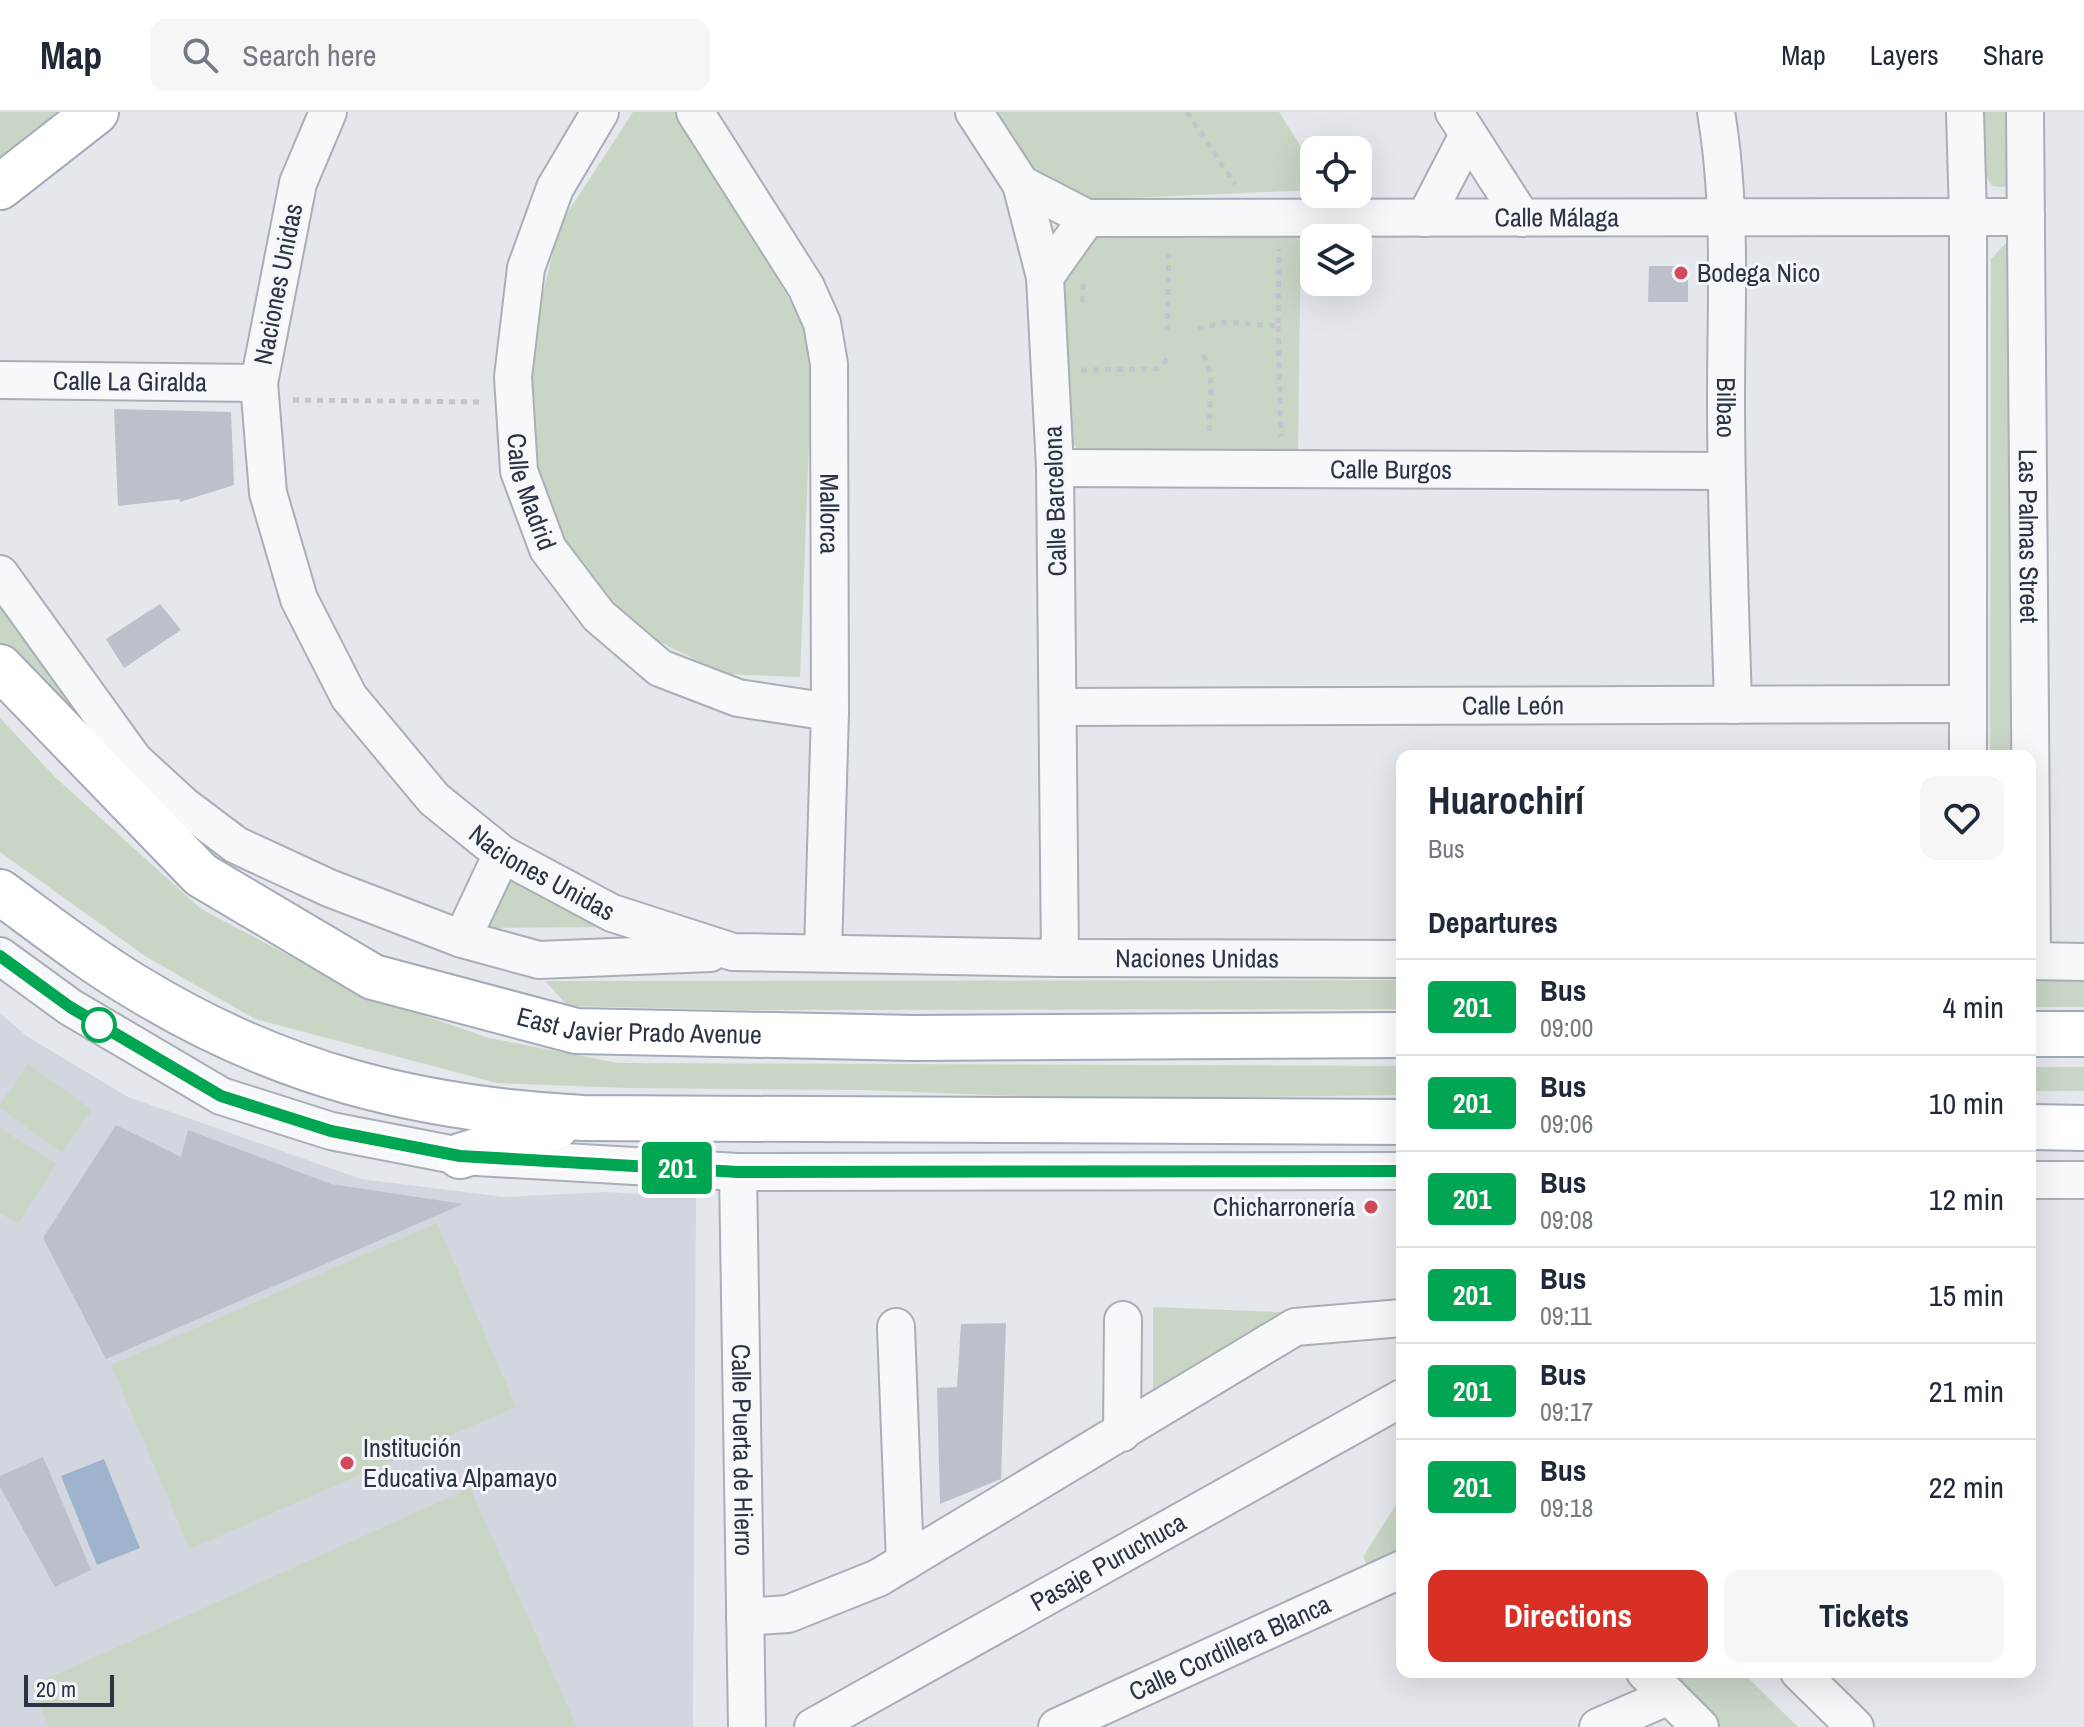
<!DOCTYPE html>
<meta charset="utf-8">
<style>
body{margin:0;font-family:"Archivo Narrow",sans-serif;background:#f6f6f7;color:#1f2937;height:100vh;display:flex;flex-direction:column;font-size:30px;white-space:nowrap}
*{box-sizing:border-box;margin:0}
p{font-size:26px;color:#747a83}
.icon{flex:none;width:44px;height:44px;fill:none;stroke:currentColor;stroke-width:2;stroke-linecap:round;stroke-linejoin:round}
.map{position:relative;flex:1;overflow:hidden}
.side{position:absolute;left:1396px;top:638px;width:640px;height:928px;display:flex;flex-direction:column;background:#fff;border-radius:16px;box-shadow:0 8px 32px #0002}
.side>*{flex:none}
.badge{padding:0 16px;border-radius:6px;font-size:28px;line-height:52px}
.buttons{position:absolute;left:1300px;top:24px;display:grid;gap:16px}
.buttons a{display:grid;place-items:center;width:72px;height:72px;border-radius:16px;background:#fff;box-shadow:0 8px 32px #0002;font-size:40px}
.scale{position:absolute;left:24px;bottom:20px;width:90px;box-sizing:border-box;padding-left:8px;border:4px solid #2b3445;border-top:0;font-size:22px;line-height:28px;white-space:nowrap;color:#2b3445;-webkit-text-stroke:6px #f4f6f9;paint-order:stroke}
.map>.badge{position:absolute;translate:-50% -50%;box-shadow:0 0 0 4px #fff}
h2{padding:0 32px;font-size:30px;line-height:72px}
.round{display:grid;place-items:center;flex:none;width:84px;height:84px;border-radius:16px;background:#f6f6f7}
.overview{display:flex;align-items:center;justify-content:space-between;height:136px;padding:0 32px}
h1{font-size:38px;font-weight:800;line-height:60px}
.primary-button{display:flex;gap:16px;margin-top:auto;padding:16px 32px}
.primary-button a{flex:1;height:92px;border-radius:16px;background:#d93025;color:#fff;font-size:32px;font-weight:800;line-height:92px;text-align:center}
.primary-button a+a{background:#f6f6f7;color:#1f2937}
ul{padding:0;list-style:none}
li{display:flex;align-items:center;gap:24px;height:96px;padding:0 32px;border-top:2px solid #e0e1e3}
li div{flex:1}
li b{display:block;font-size:30px}
li em{font-style:normal}
li .badge{min-width:88px;font-weight:700;text-align:center}
header{display:flex;align-items:center;gap:48px;box-sizing:border-box;height:112px;padding:0 40px;background:#fff;border-bottom:2px solid #e0e1e3}
header strong{font-size:38px}
nav{display:flex;gap:44px;margin-inline-start:auto;font-size:28px}
.search{width:560px;height:72px;background:#f6f6f7;display:flex;align-items:center;gap:20px;box-sizing:border-box;padding:0 28px;border-radius:16px;color:#747a83;font-size:30px}
.map>svg:first-child{display:block}
.built{fill:#d2d6de}
.green{fill:#c9d6c5}
.water{fill:#9fb4cc}
.building{fill:#bbc0ca}
.lines{fill:none;stroke-linecap:round;stroke-linejoin:round}
.minor-casing{stroke:#a9aeb7;stroke-width:40}
.major-casing{stroke:#a3abb8;stroke-width:48}
.path{stroke:#c2c5cb;stroke-width:5;stroke-dasharray:6 6;stroke-linecap:butt}
.minor{stroke:#f7f8fa;stroke-width:36}
.major{stroke:#fff;stroke-width:44}
.line-casing{stroke:#fff;stroke-width:18}
.line{stroke:#00a651;stroke-width:12}
.poi-dot{fill:#d1495b;stroke:#f4f6f9;stroke-width:3}
.stop-dot{fill:#fff;stroke:#00a651;stroke-width:4}
.labels{text-anchor:middle;stroke-width:6;stroke-linejoin:round;paint-order:stroke}
.street-label{font-size:26px;fill:#2b3445;stroke:#f4f6f9}
.poi-label{font-size:26px;fill:#2b3445;stroke:#f4f6f9;text-anchor:start}
</style>
<header>
<strong>Map</strong>
<div class="search"><svg class="icon" aria-label="search" viewBox="0 0 24 24"><circle cx="10" cy="10" r="6"/><path d="M15 15l6 6"/></svg>Search here</div>
<nav><a>Map</a><a>Layers</a><a>Share</a></nav>
</header>
<div class="map">
<svg width="2084" height="1615" viewBox="0 0 2084 1615">
<rect width="100%" height="100%" fill="#e4e7ec"/>
<path class="built" d="M 0,901 L 28,925 L 128,985 L 361,1067 L 505,1085 L 608,1080 L 696,1086 L 693,1615 L 0,1615 Z"/>
<path class="green" d="M 0,0 L 78,0 L 0,60 Z
M 633,0 L 679,0 L 813,228 L 800,565 L 725,562 L 648,524 L 584,462 L 546,394 L 530,323 L 535,213 L 560,112 Z
M 988,0 L 1279,0 L 1314,55 L 1314,78 L 1081,88 L 1029,57 Z
M 1976,0 L 2012,0 L 2014,71 L 2003,75 L 1992,74 L 1986,64 Z
M 1301,120 L 1298,342 L 1091,344 L 1078,337 L 1064,322 L 1055,169 L 1095,123 Z
M 2012,131 L 2021,644 L 1990,644 L 1991,147 L 2005,132 Z
M 0,486 L 76,587 L 62,602 L 0,533 Z
M 0,606 L 56,666 L 201,797 L 364,883 L 489,926 L 618,951 L 1402,954 L 1402,983 L 1097,987 L 864,978 L 627,976 L 497,971 L 255,907 L 145,844 L 0,740 Z
M 508,766 L 614,815 L 482,816 Z
M 1402,868 L 1402,897 L 742,898 L 568,894 L 545,869 Z
M 2030,868 L 2084,868 L 2084,895 L 2030,895 Z
M 28,952 L 92,998 L 62,1041 L 0,996 L 0,992 Z
M 2030,955 L 2084,955 L 2084,979 L 2030,979 Z
M 0,1016 L 56,1052 L 18,1112 L 0,1101 Z
M 437,1111 L 516,1295 L 190,1437 L 111,1253 Z
M 1153,1195 L 1303,1201 L 1153,1284 Z
M 470,1376 L 577,1615 L 49,1615 L 31,1574 Z
M 1402,1383 L 1402,1457 L 1376,1469 L 1363,1445 Z
M 1645,1560 L 1742,1560 L 1798,1615 L 1700,1615 Z"/>
<path class="water" d="M 104,1347 L 140,1436 L 97,1453 L 61,1364 Z"/>
<path class="building" d="M 1649,154 L 1688,154 L 1688,190 L 1648,190 Z
M 114,297 L 231,300 L 234,373 L 180,390 L 180,387 L 118,394 Z
M 160,492 L 181,518 L 124,556 L 106,527 Z
M 116,1013 L 181,1045 L 188,1018 L 331,1072 L 463,1092 L 106,1247 L 43,1126 Z
M 1006,1211 L 1001,1367 L 940,1392 L 937,1276 L 957,1275 L 961,1212 Z
M 43,1345 L 91,1458 L 55,1475 L 0,1375 L 0,1364 Z"/>
<g class="lines">
<defs>
<g id="minor">
<path id="s1" d="M 328,0 L 298,71 L 259,271 L 268,381 L 299,487 L 349,585 L 434,687 L 502,742 L 612,801 L 733,840 L 1060,846 L 1402,847"/>
<path id="s2" d="M 600,0 L 555,76 L 526,156 L 513,265 L 519,359 L 548,437 L 599,504 L 660,556 L 738,586 L 830,600"/>
<path id="s3" d="M 695,0 L 806,175 L 822,211 L 829,252 L 830,600 L 823,840"/>
<path id="s4" d="M 974,0 L 1021,72 L 1087,106 L 2026,105"/>
<path d="M 1454,0 L 1522,106"/>
<path id="s5" d="M 1716,0 C 1732,94 1726,192 1726,287 C 1726,389 1730,491 1733,593"/>
<path d="M 1965,0 L 1968,105 L 1968,644"/>
<path id="s6" d="M 2025,0 L 2032,849"/>
<path d="M 1021,72 L 1045,165"/>
<path d="M 1425,106 L 1468,23"/>
<path id="s7" d="M 0,268 L 259,271"/>
<path id="s8" d="M 1055,356 L 1726,359"/>
<path d="M 0,462 L 134,648 L 183,693 L 236,733 L 329,776 L 462,827 L 539,848 L 710,841"/>
<path id="s9" d="M 1059,595 L 1967,592"/>
<path d="M 462,827 L 502,742"/>
<path d="M 0,844 L 70,895 L 221,984 L 331,1019 L 460,1044 L 738,1060 L 1402,1059"/>
<path d="M 1060,846 L 1055,356 L 1045,165 L 1087,106"/>
<path d="M 2030,849 L 2084,850"/>
<path id="s10" d="M 738,1060 L 747,1615"/>
<path d="M 2030,1068 L 2084,1068"/>
<path d="M 896,1215 L 905,1450"/>
<path d="M 1122,1321 L 1123,1208"/>
<path d="M 745,1505 L 788,1502 L 878,1466 L 1295,1215 L 1402,1206"/>
<path d="M 1645,1560 L 1700,1615"/>
<path d="M 1799,1560 L 1855,1615"/>
<path id="s11" d="M 813,1615 L 1402,1286"/>
<path id="s12" d="M 1057,1615 L 1402,1457"/>
<path d="M 1598,1615 L 1669,1584"/>
</g>
<g id="major">
<path d="M 0,75 L 96,0"/>
<path id="s13" d="M 0,555 L 201,763 L 373,865 L 576,919 L 914,926 L 1402,923"/>
<path d="M 0,780 C 44,812 87,846 134,874 C 277,962 416,997 583,1006 L 1402,1010"/>
<path d="M 2030,922 L 2084,922"/>
<path d="M 2030,1015 L 2084,1016"/>
<path d="M 460,1044 L 557,1014"/>
</g>
</defs>
<use href="#minor" class="minor-casing"/>
<use href="#major" class="major-casing"/>
<path class="path" d="M 1187,0 L 1235,72
M 1082,190 L 1084,168
M 1278,214 L 1281,325
M 1198,217 L 1223,210 L 1278,214 L 1279,137
M 1167,219 L 1169,137
M 1203,243 L 1211,261 L 1209,324
M 1081,258 L 1157,257 L 1168,247
M 293,288 L 483,290"/>
<use href="#minor" class="minor"/>
<use href="#major" class="major"/>
</g>
<g class="lines">
<defs>
<path id="line" d="M 0,844 L 70,895 L 221,984 L 331,1019 L 460,1044 L 738,1060 L 1402,1059"/>
</defs>
<use href="#line" class="line-casing"/>
<use href="#line" class="line"/>
</g>
<g class="poi-dot">
<circle cx="1681" cy="161" r="8"/>
<circle cx="1371" cy="1095" r="8"/>
<circle cx="347" cy="1351" r="8"/>
</g>
<circle class="stop-dot" cx="99" cy="913" r="16"/>
<g class="labels">
<g class="street-label">
<text dy="9" stroke="none"><textPath href="#s4" startOffset="630">Calle Málaga</textPath></text>
<text transform="translate(278 172) rotate(-79)" y="9">Naciones Unidas</text>
<text dy="9" stroke="none"><textPath href="#s7" startOffset="130">Calle La Giralda</textPath></text>
<text dy="9" stroke="none"><textPath href="#s5" startOffset="296">Bilbao</textPath></text>
<text dy="9" stroke="none"><textPath href="#s8" startOffset="336">Calle Burgos</textPath></text>
<text dy="9" stroke="none"><textPath href="#s2" startOffset="400">Calle Madrid</textPath></text>
<text transform="translate(1055 389) rotate(-92)" y="9">Calle Barcelona</text>
<text dy="9" stroke="none"><textPath href="#s3" startOffset="438">Mallorca</textPath></text>
<text dy="9" stroke="none"><textPath href="#s6" startOffset="424">Las Palmas Street</textPath></text>
<text dy="9" stroke="none"><textPath href="#s9" startOffset="454">Calle León</textPath></text>
<text dy="9" stroke="none"><textPath href="#s1" startOffset="876">Naciones Unidas</textPath></text>
<text dy="9" stroke="none"><textPath href="#s1" startOffset="1548">Naciones Unidas</textPath></text>
<text dy="9" stroke="none"><textPath href="#s13" startOffset="762">East Javier Prado Avenue</textPath></text>
<text dy="9" stroke="none"><textPath href="#s10" startOffset="278">Calle Puerta de Hierro</textPath></text>
<text dy="9" stroke="none"><textPath href="#s11" startOffset="338">Pasaje Puruchuca</textPath></text>
<text dy="9" stroke="none"><textPath href="#s12" startOffset="190">Calle Cordillera Blanca</textPath></text>
</g>
<g class="poi-label">
<text x="1697" y="170">Bodega Nico</text>
<text x="1355" y="1104" text-anchor="end">Chicharronería</text>
<text x="363" y="1345">Institución<tspan x="363" dy="30">Educativa Alpamayo</tspan></text>
</g>
</g>
</svg>
<div class="buttons">
<a><svg class="icon" aria-label="locate" viewBox="0 0 24 24"><circle cx="12" cy="12" r="6"/><path d="M12 2v4M12 18v4M2 12h4M18 12h4"/></svg></a>
<a><svg class="icon" aria-label="layers" viewBox="0 0 24 24"><path d="M12 4l9 5-9 5-9-5zM3 14l9 5 9-5"/></svg></a>
</div>
<div class="scale">20 m</div>
<b class="badge" style="left:677px;top:1056px;background:#00a651;color:#fff">201</b>
<section class="side">
<div class="overview"><div><h1>Huarochirí</h1><p>Bus</p></div><a class="round"><svg class="icon" aria-label="heart" viewBox="0 0 24 24"><path d="M12 20l-8-8c-3-5 5-10 8-4 3-6 11-1 8 4z"/></svg></a></div>
<h2>Departures</h2>
<ul>
<li><span class="badge" style="background:#00a651;color:#fff">201</span><div><b>Bus</b><p>09:00</p></div><em>4 min</em></li>
<li><span class="badge" style="background:#00a651;color:#fff">201</span><div><b>Bus</b><p>09:06</p></div><em>10 min</em></li>
<li><span class="badge" style="background:#00a651;color:#fff">201</span><div><b>Bus</b><p>09:08</p></div><em>12 min</em></li>
<li><span class="badge" style="background:#00a651;color:#fff">201</span><div><b>Bus</b><p>09:11</p></div><em>15 min</em></li>
<li><span class="badge" style="background:#00a651;color:#fff">201</span><div><b>Bus</b><p>09:17</p></div><em>21 min</em></li>
<li><span class="badge" style="background:#00a651;color:#fff">201</span><div><b>Bus</b><p>09:18</p></div><em>22 min</em></li>
</ul>
<div class="primary-button"><a>Directions</a><a>Tickets</a></div>
</section>
</div>
